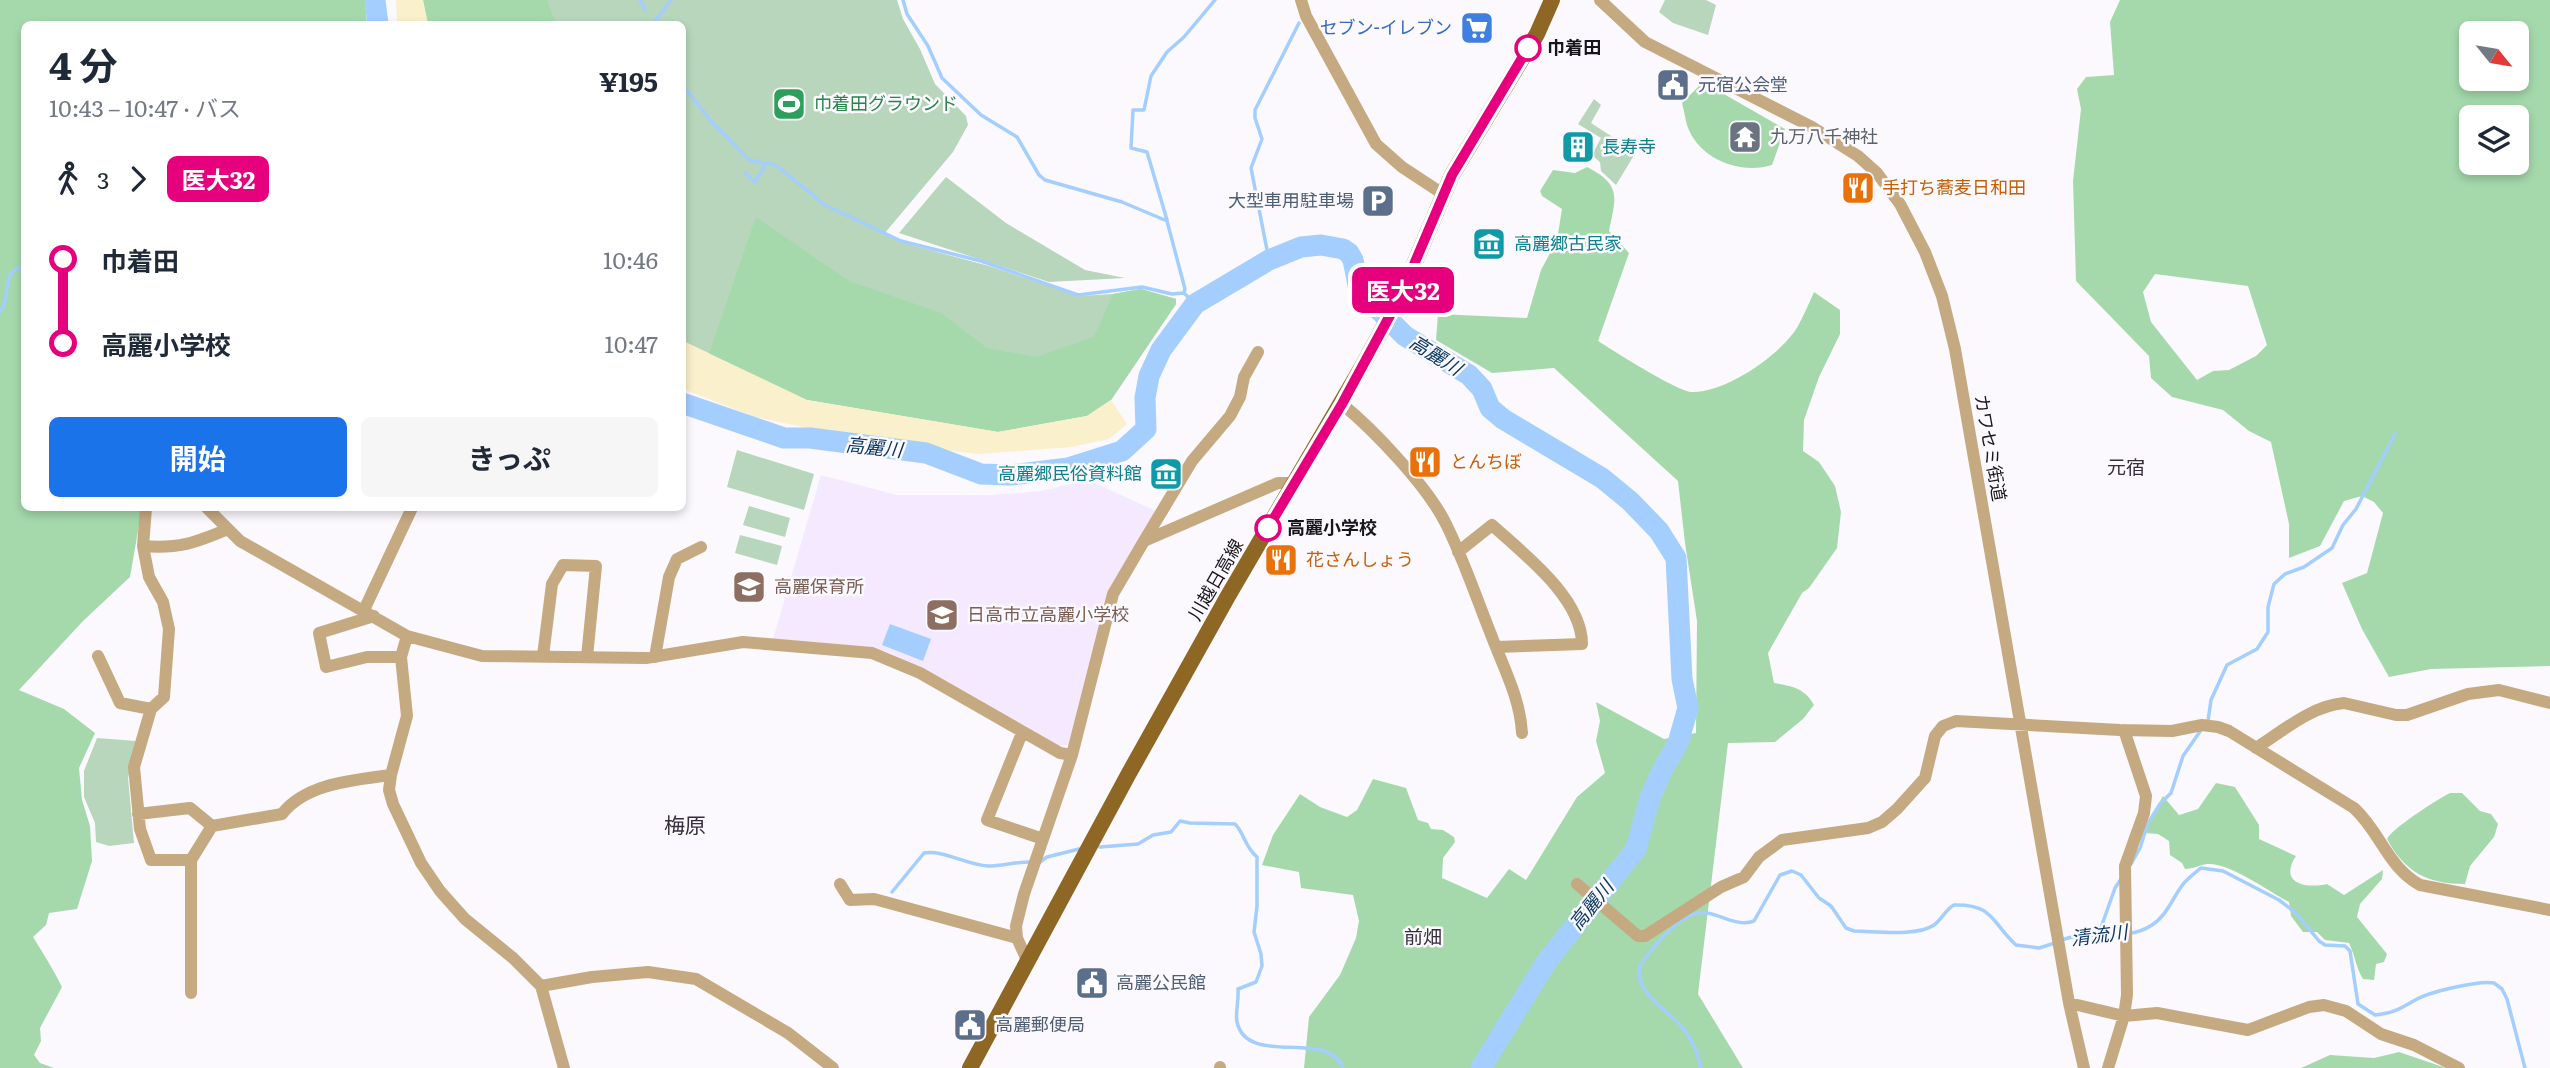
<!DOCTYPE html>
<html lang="ja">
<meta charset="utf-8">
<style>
body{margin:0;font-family:Literata,"Noto Sans JP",serif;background:#f6f6f7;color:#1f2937;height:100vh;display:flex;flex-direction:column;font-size:26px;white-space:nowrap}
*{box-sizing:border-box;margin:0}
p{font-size:23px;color:#747a83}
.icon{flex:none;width:38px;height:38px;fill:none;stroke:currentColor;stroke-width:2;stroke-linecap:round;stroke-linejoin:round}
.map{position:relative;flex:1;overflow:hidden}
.sheet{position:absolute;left:21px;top:21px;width:665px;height:490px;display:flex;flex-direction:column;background:#fff;border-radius:10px;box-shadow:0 4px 10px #0003}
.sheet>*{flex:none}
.badge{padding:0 14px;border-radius:10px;font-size:24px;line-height:46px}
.needle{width:46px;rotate:120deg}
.controls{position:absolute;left:2459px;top:21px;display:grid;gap:14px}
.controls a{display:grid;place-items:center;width:70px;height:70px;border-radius:10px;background:#fff;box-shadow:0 4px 10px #0003;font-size:35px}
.map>.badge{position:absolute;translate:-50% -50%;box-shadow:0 0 0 4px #fff}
.legs{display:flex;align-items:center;gap:10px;height:77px;padding:0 28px;font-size:23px}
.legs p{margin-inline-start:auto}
.overview{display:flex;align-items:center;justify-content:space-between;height:119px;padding:0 28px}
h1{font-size:38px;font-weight:700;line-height:52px}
.cta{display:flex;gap:14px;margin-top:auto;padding:14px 28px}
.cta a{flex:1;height:80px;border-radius:10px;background:#1a73e8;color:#fff;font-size:28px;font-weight:700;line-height:80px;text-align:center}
.cta a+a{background:#f6f6f7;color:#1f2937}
ul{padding:0 28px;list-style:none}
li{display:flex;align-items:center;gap:24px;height:84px;font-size:26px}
li i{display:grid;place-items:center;width:10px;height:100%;margin:0 9px;background:currentColor}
li i::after{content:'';width:18px;height:18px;margin:-9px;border:5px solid;border-radius:50%;background:#fff}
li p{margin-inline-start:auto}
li:first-child i{background:linear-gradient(#0000 50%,currentColor 0)}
li:last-child i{background:linear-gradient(currentColor 50%,#0000 0)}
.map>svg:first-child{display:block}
.built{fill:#f5e9ff}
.green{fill:#b7d6bb}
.forest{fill:#a5d9ac;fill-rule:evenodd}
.sand{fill:#faf0cb}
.water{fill:#a3cefe}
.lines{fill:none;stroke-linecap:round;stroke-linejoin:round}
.stream{stroke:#a3cefe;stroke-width:3.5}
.river{stroke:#a3cefe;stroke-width:21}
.minor{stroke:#c5a981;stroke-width:12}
.major{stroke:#8e6724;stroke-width:16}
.line-1-casing{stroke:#fff;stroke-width:16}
.line-1{stroke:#e6007e;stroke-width:10}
.stop-1-dot{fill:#fff;stroke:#e6007e;stroke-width:3.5}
.labels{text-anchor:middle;stroke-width:5;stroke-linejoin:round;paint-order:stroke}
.shop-label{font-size:18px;fill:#366cbe;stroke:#fbf9fd;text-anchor:end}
.stop-label{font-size:18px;font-weight:bold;fill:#19151c;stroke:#fbf9fd;text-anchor:start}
.service-label{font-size:18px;fill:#4e5e75;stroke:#fbf9fd;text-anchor:start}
.leisure-label{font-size:18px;fill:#27864d;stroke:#fbf9fd;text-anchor:start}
.worship-label{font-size:18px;fill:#5b616d;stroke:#fbf9fd;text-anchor:start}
.culture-label{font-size:18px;fill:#0d838f;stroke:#fbf9fd;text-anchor:start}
.food-label{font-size:18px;fill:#c56008;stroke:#fbf9fd;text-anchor:start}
.street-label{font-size:18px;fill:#19151c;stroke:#fbf9fd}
.education-label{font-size:18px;fill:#785e54;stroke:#fbf9fd;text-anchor:start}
.water-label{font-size:19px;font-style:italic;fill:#0a3863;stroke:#fbf9fd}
.neighbourhood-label{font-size:19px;fill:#362d3d;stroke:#fbf9fd}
.quarter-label{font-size:21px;fill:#362d3d;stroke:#fbf9fd}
</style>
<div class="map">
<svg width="2550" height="1068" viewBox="0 0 2550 1068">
<rect width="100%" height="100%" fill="#fbf9fd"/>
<path class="built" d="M 821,475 L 897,495 L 991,495 L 1041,491 L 1088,480 L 1156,511 L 1109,591 L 1070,744 L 1059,746 L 892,654 L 871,647 L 773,639 Z"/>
<path class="green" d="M 423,0 L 897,0 L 903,19 L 920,49 L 935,84 L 966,116 L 968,125 L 953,152 L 884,234 L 900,242 L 989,266 L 1079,296 L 1113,294 L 1141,289 L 1176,299 L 1176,304 L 1111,400 L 807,400 L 683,341 L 682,24 L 428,24 Z
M 1665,0 L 1706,0 L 1716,5 L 1708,35 L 1673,23 L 1659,12 Z
M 1594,99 L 1601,105 L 1591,123 L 1636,152 L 1616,185 L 1601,171 L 1600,162 L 1592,155 L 1601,138 L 1578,124 Z
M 946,177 L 1006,223 L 1085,270 L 1125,278 L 1049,282 L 899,233 Z
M 737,450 L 814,474 L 804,510 L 727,487 Z
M 749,506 L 790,518 L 785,537 L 743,525 Z
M 740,535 L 782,546 L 777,565 L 735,553 Z
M 97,738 L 136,741 L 128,778 L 134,843 L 109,846 L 96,842 L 95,823 L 84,797 L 84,771 Z"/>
<path class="forest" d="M 0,0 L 365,0 L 367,24 L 24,24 L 24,508 L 142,508 L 130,577 L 83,621 L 19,690 L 64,709 L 95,733 L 79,768 L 82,800 L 90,826 L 92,861 L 77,909 L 49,913 L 46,925 L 33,937 C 43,953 53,969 62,987 L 40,1028 L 41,1041 L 34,1055 L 40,1063 L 54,1068 L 0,1068 Z
M 423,0 L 547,0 L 556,24 L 428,24 Z
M 2120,0 L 2550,0 L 2550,666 L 2431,669 L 2389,677 L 2362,629 L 2342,583 L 2367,573 L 2383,513 L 2374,502 L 2362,496 L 2344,501 L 2320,546 L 2289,558 L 2289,524 L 2271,442 L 2249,431 L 2223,410 L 2172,397 L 2151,378 L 2149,356 L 2076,281 L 2073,181 L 2081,109 L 2077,89 L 2086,77 L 2114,75 L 2110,22 ZM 2471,33 L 2516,33 L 2516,79 L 2471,79 ZM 2471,117 L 2516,117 L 2516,163 L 2471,163 ZM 2155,274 L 2248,286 L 2267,345 L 2256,356 L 2229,370 L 2213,371 L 2197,380 L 2151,322 L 2143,292 Z
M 1703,82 L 1785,129 L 1772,165 C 1740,175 1698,159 1687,125 C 1685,118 1684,110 1682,103 Z
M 1587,167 C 1622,185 1616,197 1609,231 L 1629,253 L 1598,341 C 1614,351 1678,392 1692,392 C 1726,393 1782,354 1798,326 C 1804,315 1809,303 1814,292 L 1840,310 L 1840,334 L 1819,377 L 1804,420 L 1803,451 L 1819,462 L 1835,486 L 1841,512 L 1837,548 L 1809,588 L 1802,593 L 1768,653 L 1774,683 C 1792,686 1805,688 1814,705 L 1803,719 L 1775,742 L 1728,743 L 1698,994 L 1743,1068 L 1304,1068 L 1309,1017 L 1340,975 L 1356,938 L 1359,921 L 1353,895 L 1301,888 L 1299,872 L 1262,865 L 1273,835 L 1300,794 L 1320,807 L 1347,817 L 1357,810 L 1373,779 L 1406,788 L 1418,820 L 1428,823 L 1431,829 L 1443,830 L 1454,837 L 1455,842 L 1443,858 L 1442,878 L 1487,898 L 1509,869 L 1526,880 L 1577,797 L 1605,773 L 1596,741 L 1600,721 L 1596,702 L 1664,739 L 1696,733 L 1697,621 L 1685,543 L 1678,481 L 1554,368 L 1492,373 L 1436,340 L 1438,314 L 1527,318 L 1541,270 L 1557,240 L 1562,209 L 1542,196 L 1540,191 L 1553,170 L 1575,173 Z
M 756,217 L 849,281 L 941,313 L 987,348 L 1036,357 L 1094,337 L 1113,294 L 1141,289 L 1176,299 L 1176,304 L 1111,400 L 1087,416 L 998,432 L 807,400 L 709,354 Z
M 2216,783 L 2235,787 L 2259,825 L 2259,839 L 2296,856 C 2278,883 2306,889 2327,884 L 2344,895 L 2383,870 L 2382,879 L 2360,904 L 2357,917 L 2387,954 L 2384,962 L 2376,964 L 2374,980 L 2363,979 C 2356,968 2355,955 2349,943 L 2325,940 L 2317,932 L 2303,932 L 2291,916 L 2289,902 C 2268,891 2229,862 2207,864 C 2199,865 2193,869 2185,869 L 2182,863 L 2170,855 L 2169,841 L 2158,834 L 2145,833 L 2146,825 L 2163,796 L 2179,815 L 2198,809 Z
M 2450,793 L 2462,793 L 2480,811 L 2491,814 L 2498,824 L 2494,837 L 2470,866 L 2465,884 C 2427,884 2405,872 2387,839 C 2391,829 2438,799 2450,793 Z
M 2399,1052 L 2446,1068 L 2301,1068 L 2330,1055 L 2374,1058 Z"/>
<path class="sand" d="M 396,0 L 423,0 L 428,24 L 397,24 Z
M 683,341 L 807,400 L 998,432 L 1087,416 L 1111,400 L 1127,424 L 1109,439 L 1072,447 L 977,454 L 866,440 L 755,417 L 683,389 Z"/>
<path class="water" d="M 890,624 L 931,639 L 923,661 L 882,645 Z"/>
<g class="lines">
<path class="stream" d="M 640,0 L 645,10
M 903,0 L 907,14 L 928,46 L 942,78 L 981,115 L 1017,137 L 1039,175 L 1045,180 L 1122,202 L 1167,221 L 1185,289 L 1184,292
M 653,24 L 671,0
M 682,84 L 711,121 L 749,160 L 776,165 L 825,205 L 901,241 L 981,261 L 1078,295 L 1142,287 L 1172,294 L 1184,293 L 1195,304
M 745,173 L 755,182 L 766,163
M 1167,220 L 1147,152 L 1131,148 L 1133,110 L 1144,110 L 1151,76 L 1167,52 L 1184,37 L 1215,0
M 1269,260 L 1251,168 L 1262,139 L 1255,118 L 1255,110 L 1299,23
M 0,311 C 12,298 0,275 19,268 L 24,271
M 2208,721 L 2211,700 L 2227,665 L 2257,649 L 2268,632 L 2268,607 L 2274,584 L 2285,574 L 2304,567 L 2332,548 L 2343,525 L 2356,509 L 2395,434
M 1100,847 L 1138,844 L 1153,835 L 1171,832 L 1180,821 L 1190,823 L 1235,824 C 1245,834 1244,846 1257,857 L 1257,906 L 1254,932 L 1261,954 L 1262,966 L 1256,982 L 1238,989 C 1239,1001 1235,1013 1237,1022 C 1247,1068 1329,1028 1343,1068
M 1040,862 L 1047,857 L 1079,849
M 2131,864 L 2140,848 L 2148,823 L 2160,804 L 2171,793 L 2183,756 L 2201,730
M 892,892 L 924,853 C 945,850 966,865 988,866 C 1003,866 1018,861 1033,862
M 2098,936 L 2115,888 L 2121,879
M 2062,940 C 2090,929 2125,943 2152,925 C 2166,916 2172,900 2181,887 C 2186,879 2194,874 2201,868 L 2223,871 L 2279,900 L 2296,913 L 2319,941 L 2325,945 L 2345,946 L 2350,951 L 2358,1004 L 2375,1015 C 2395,1013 2401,1008 2417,999 C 2430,992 2479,980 2494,983 L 2502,989 L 2507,999 L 2525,1068
M 1700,1068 C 1699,1052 1690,1036 1680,1025 C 1666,1009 1631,990 1641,964 C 1643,960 1648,955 1651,951 C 1661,938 1675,923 1691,915 C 1711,905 1733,929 1754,921 L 1780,875 L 1792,871 L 1801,875 L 1819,898 L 1831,906 L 1846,928 L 1854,931 C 1874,931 1917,937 1934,925 C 1942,919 1945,910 1954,905 C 1994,904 1991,922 2016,945 L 2039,948 L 2055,943"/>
<path class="river" d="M 375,0 L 378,24
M 682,403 L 784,438 L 810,438 L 926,453 L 981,474 L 1011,475 L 1068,468 L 1122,451 L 1146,429 L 1145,398 L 1149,376 L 1161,350 L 1195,304 L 1269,260 L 1301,247 L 1321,245 L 1343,249 L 1349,253 L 1353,260 L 1358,285 L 1370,301 L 1405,336 L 1469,375 L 1482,389 L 1490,408 L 1503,419 L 1602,478 L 1630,501 L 1659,531 L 1676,558 L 1682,679 L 1688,708 L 1678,743 L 1663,769 L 1650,798 L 1636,849 L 1547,961 L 1481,1068"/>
<path class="minor" d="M 1301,0 L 1306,16 L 1376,144 L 1402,167 L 1443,194
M 1600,0 L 1645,42 L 1812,127 L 1858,156 L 1877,173 L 1900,204 L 1925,252 L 1942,296 L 1955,349 L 2069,1003 L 2084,1068
M 1342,404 C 1374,430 1428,487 1446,524 C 1464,560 1477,600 1492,637 C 1504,669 1520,698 1522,733
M 146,508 L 143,546 L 149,577 L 163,602 L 169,629 L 164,697 L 151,709 L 134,767 L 140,829 L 151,860 L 191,860
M 207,508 L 240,541 L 407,636 L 482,656 L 646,658 L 743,642 L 872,653 L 920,673 L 1060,753 L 1072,755
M 1144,541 L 1192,461 L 1230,416 L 1240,397 L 1244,377 L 1258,352
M 143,546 C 178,549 195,543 228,529
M 1458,552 L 1492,525 C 1524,554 1582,598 1582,644 L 1496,647
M 364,610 L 412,508
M 374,616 L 319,633 L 326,667 L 367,657 L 401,657
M 407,636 L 401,657 L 407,716 L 391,775 L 389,790 L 393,804 L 421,863 L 440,891 L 465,919 L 513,958 L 541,986 L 564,1068
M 98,656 L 120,703 L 151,709
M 543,656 L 552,584 L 563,565 L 596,566 L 587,657
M 655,657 L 669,577 L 677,559 L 701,547
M 1022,733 L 987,820 L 1043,839
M 2256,748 C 2283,731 2311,706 2344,703 L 2396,715 L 2407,715 L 2468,694 L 2499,690 L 2550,703
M 138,814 L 190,808 L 212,826
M 840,884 L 850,900 L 874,899 L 889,903 L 1017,938
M 1577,884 L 1638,936 L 1645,936 L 1721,887 L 1744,877 L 1759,857 L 1782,840 L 1868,828 L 1882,822 L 1897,809 L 1925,778 L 1935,736 L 1943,726 L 1956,721 L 2120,730 L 2172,731 L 2202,725 L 2218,727 L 2229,731 L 2354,808 C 2381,833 2387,866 2420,885 L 2550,910
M 1027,960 L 1017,938 L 1016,926 L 1024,894 L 1072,755 L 1113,594 L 1144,541 L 1278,483 L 1296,483
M 541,986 L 592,977 L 648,972 L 696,979 L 788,1033 L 833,1068
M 191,993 L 191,860 L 212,826 L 282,814 C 306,783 355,780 391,775
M 2069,1003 L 2124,1016 L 2157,1013 L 2248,1030 L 2309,1007 L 2324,1005 L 2346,1011 L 2381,1034 L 2414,1045 L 2459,1068
M 1220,1068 L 1220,1067
M 2108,1068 L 2124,1016 L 2127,995 L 2125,866 L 2144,813 L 2146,796 L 2124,730"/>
<path class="major" d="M 970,1068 L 1128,775 L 1228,596 L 1363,365 L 1401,295 L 1452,175 L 1537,34 L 1552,0"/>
</g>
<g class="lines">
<defs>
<path id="line-1" d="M 1268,528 L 1342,404 L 1401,295 L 1452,175 L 1528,48"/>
</defs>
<use href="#line-1" class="line-1-casing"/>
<use href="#line-1" class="line-1"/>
</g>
<defs>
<symbol id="supermarket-square" viewBox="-11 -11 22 22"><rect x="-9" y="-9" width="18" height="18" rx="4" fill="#3f7fe0" stroke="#fbf9fd"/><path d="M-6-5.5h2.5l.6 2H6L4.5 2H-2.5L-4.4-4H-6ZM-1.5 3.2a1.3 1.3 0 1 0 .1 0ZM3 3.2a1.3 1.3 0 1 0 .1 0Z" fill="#fff"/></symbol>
<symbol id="civic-square" viewBox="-11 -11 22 22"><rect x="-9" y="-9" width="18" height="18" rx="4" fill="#5c6f8a" stroke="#fbf9fd"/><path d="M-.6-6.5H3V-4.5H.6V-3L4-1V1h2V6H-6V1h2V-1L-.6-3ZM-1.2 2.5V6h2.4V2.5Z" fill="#fff"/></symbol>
<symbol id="stadium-square" viewBox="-11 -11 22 22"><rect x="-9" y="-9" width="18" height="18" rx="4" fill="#2e9e5b" stroke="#fbf9fd"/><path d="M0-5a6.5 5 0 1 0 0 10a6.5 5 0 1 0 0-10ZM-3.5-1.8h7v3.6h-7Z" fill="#fff"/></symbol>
<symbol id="temple-square" viewBox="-11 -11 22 22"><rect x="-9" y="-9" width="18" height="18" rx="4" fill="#6b7280" stroke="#fbf9fd"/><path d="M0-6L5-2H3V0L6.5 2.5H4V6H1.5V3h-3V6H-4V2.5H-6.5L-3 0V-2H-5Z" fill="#fff"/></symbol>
<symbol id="building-square" viewBox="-11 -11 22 22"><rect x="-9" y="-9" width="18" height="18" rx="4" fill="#0f9aa8" stroke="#fbf9fd"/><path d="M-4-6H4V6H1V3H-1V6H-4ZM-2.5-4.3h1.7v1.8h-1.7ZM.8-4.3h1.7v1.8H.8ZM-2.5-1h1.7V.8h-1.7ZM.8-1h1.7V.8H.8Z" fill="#fff"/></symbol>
<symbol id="restaurant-square" viewBox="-11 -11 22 22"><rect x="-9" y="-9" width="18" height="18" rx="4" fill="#e8710a" stroke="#fbf9fd"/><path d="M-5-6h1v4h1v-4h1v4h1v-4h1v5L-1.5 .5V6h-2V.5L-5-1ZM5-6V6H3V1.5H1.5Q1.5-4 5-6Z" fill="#fff"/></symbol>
<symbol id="parking-square" viewBox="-11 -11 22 22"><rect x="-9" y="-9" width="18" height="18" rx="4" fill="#5c6f8a" stroke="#fbf9fd"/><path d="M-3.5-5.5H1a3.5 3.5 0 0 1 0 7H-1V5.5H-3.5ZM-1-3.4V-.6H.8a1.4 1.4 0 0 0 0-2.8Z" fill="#fff"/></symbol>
<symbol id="museum-square" viewBox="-11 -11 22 22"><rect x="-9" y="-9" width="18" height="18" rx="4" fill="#0f9aa8" stroke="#fbf9fd"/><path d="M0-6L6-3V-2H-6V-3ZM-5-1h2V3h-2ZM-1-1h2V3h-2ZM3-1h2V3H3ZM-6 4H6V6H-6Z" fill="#fff"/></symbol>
<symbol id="school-square" viewBox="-11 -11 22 22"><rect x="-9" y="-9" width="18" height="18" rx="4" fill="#8d6e63" stroke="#fbf9fd"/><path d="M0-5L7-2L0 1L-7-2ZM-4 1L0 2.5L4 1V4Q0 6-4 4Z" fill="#fff"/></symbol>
</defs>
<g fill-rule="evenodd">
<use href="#supermarket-square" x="1458" y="9" width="38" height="38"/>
<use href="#civic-square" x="1654" y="66" width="38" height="38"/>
<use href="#stadium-square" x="770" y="85" width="38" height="38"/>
<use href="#temple-square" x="1726" y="118" width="38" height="38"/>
<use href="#building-square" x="1559" y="128" width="38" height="38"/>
<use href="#restaurant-square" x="1839" y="169" width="38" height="38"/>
<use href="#parking-square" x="1359" y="182" width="38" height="38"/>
<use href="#museum-square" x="1470" y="225" width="38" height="38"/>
<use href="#restaurant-square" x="1406" y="443" width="38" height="38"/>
<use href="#museum-square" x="1147" y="455" width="38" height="38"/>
<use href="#restaurant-square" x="1262" y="541" width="38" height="38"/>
<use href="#school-square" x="730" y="568" width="38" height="38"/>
<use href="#school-square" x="923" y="596" width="38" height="38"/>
<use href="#civic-square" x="1073" y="964" width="38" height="38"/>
<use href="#civic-square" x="951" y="1006" width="38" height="38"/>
</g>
<g class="stop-1-dot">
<circle cx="1528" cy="48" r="12"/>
<circle cx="1268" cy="528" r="12"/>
</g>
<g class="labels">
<g class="shop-label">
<text x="1452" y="34">セブン-イレブン</text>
</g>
<g class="stop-label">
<text x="1547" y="54">巾着田</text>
<text x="1287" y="534">高麗小学校</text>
</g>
<g class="service-label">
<text x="1698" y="91">元宿公会堂</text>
<text x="1354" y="207" text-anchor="end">大型車用駐車場</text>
<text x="1116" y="989">高麗公民館</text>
<text x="995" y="1031">高麗郵便局</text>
</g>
<g class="leisure-label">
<text x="814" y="110">巾着田グラウンド</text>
</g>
<g class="worship-label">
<text x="1770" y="143">九万八千神社</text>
</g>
<g class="culture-label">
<text x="1602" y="153">長寿寺</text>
<text x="1514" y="250">高麗郷古民家</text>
<text x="1142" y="480" text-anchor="end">高麗郷民俗資料館</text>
</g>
<g class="food-label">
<text x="1882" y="194">手打ち蕎麦日和田</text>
<text x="1450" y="468">とんちぼ</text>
<text x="1306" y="566">花さんしょう</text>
</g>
<g class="street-label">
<text transform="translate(1990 448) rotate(80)" y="6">カワセミ街道</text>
<text transform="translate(1216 580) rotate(-60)" y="6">川越日高線</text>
</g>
<g class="education-label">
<text x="774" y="593">高麗保育所</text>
<text x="967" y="621">日高市立高麗小学校</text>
</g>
<g class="water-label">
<text transform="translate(1436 355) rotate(32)" y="7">高麗川</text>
<text transform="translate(874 447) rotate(6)" y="7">高麗川</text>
<text transform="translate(1591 905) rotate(-51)" y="7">高麗川</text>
<text transform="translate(2099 935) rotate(-7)" y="7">清流川</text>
</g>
<g class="neighbourhood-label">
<text x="2126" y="474">元宿</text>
<text x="1423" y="944">前畑</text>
</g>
<g class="quarter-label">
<text x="685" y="833">梅原</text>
</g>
</g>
</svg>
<div class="controls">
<a><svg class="needle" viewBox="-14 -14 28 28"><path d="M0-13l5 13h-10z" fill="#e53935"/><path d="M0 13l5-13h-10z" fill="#747a83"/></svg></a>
<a><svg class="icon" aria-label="layers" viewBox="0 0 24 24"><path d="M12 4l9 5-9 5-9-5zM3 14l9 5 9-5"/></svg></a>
</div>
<b class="badge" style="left:1403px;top:290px;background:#e6007e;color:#fff">医大32</b>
<section class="sheet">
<div class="overview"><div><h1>4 分</h1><p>10:43 – 10:47 · バス</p></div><b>¥195</b></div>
<div class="legs"><svg class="icon" aria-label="walk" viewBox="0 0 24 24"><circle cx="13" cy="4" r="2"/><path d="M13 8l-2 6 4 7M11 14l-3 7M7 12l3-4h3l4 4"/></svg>3<svg class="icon" aria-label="forward" viewBox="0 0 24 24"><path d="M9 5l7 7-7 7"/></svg><b class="badge" style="background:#e6007e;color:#fff">医大32</b></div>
<ul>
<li><i style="color:#e6007e"></i><b>巾着田</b><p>10:46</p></li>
<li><i style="color:#e6007e"></i><b>高麗小学校</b><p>10:47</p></li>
</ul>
<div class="cta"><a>開始</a><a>きっぷ</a></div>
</section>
</div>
